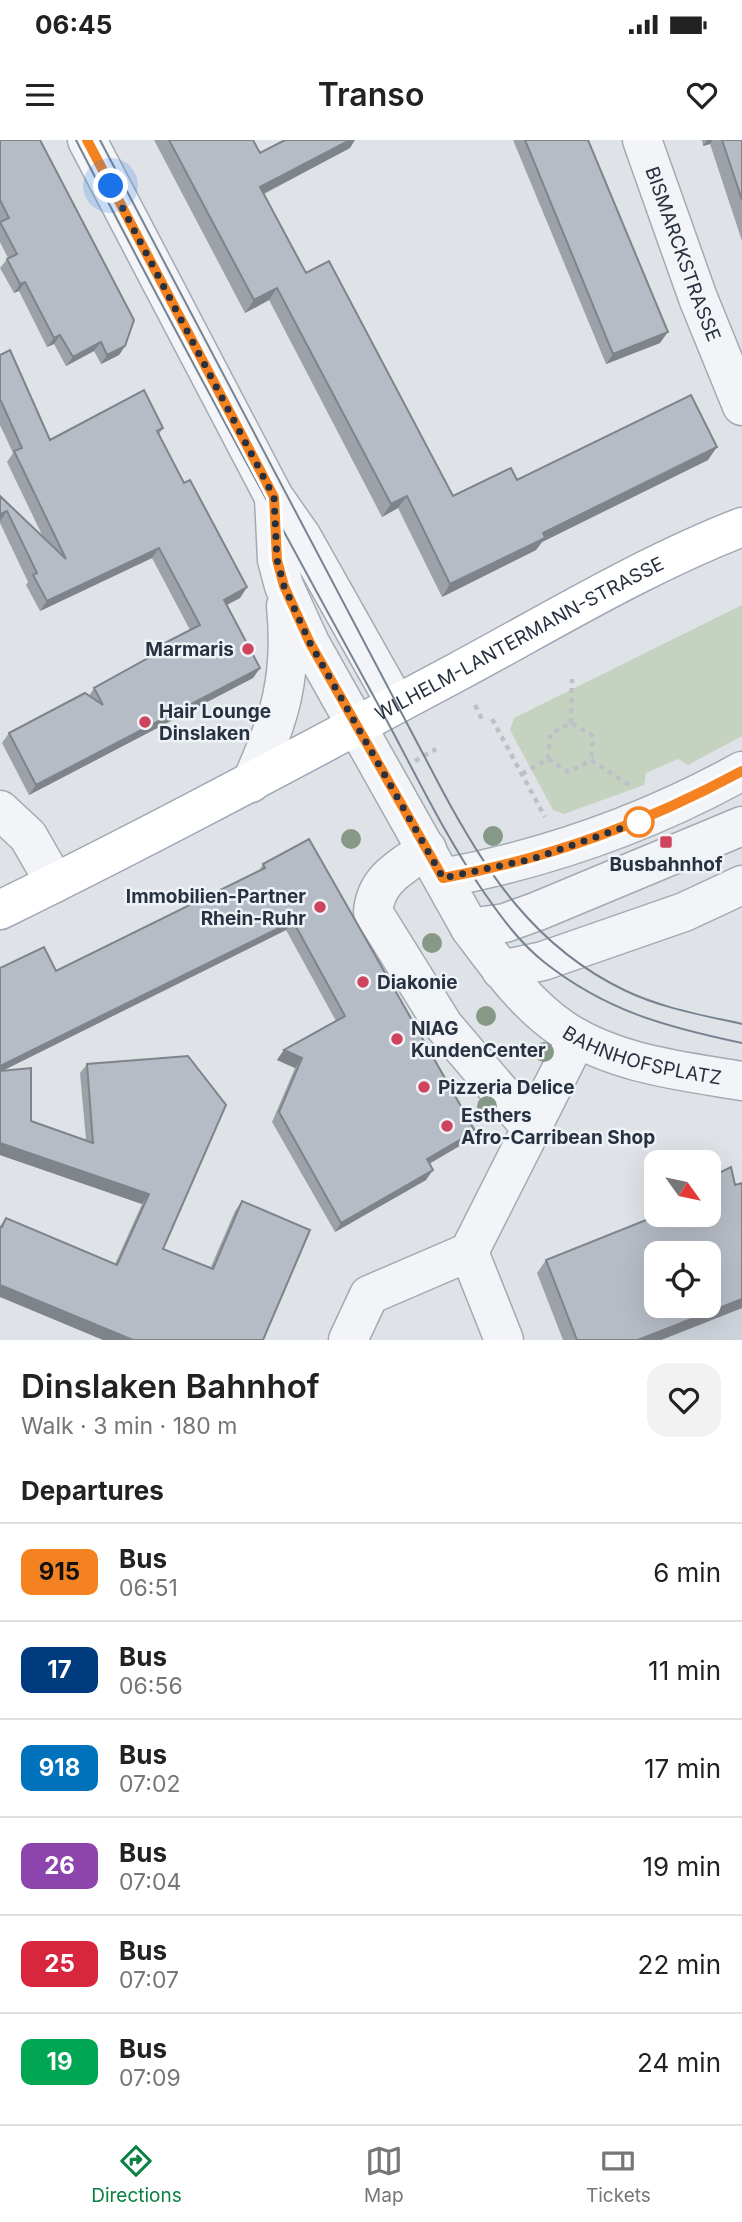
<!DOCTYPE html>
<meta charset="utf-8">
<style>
body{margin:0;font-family:Inter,sans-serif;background:#f2f2f2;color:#222;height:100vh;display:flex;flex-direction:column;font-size:26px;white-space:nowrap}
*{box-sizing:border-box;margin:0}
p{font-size:23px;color:#767676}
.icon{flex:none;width:38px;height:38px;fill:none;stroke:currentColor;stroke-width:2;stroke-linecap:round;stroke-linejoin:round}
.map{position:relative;height:1200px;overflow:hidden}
.side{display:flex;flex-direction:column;background:#fff;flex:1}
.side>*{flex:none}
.badge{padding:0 14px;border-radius:10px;font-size:24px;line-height:46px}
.needle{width:46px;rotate:123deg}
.fabs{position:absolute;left:644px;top:1010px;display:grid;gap:14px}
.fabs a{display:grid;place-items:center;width:77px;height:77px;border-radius:14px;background:#fff;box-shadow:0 7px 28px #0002;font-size:35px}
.you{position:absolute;width:35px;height:35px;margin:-18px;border:5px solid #fff;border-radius:50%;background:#1a73e8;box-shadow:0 0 0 10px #1a73e833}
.map>.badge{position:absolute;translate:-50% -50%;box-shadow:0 0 0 4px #fff}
h2{padding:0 21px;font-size:26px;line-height:63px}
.round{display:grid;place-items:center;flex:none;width:74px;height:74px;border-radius:21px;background:#f2f2f2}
.head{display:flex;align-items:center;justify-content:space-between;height:119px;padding:0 21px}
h1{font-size:33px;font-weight:600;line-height:52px}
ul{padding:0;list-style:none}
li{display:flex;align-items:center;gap:21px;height:98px;padding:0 21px;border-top:2px solid #e0e0e0}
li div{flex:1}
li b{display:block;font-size:26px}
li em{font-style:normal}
li .badge{min-width:77px;font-weight:700;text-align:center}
.status{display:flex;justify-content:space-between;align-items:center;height:49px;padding:0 35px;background:#fff;direction:ltr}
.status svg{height:19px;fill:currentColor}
header{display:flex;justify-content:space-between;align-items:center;height:91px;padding:0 21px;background:#fff;font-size:32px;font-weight:600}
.tabs{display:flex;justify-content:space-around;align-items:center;height:98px;border-top:2px solid #e0e0e0;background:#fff;font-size:19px;color:#767676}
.tabs a{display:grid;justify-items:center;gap:4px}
.tabs .active{color:#0b8043}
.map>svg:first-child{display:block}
.built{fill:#cdd2da}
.green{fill:#c5d2c0}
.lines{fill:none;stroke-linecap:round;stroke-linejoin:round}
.minor-casing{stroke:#a4aab2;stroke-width:41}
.major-casing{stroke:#9ea8b4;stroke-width:41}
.path{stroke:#bdc1c7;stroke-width:4.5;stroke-dasharray:5 5;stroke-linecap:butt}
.minor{stroke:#f2f4f7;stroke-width:38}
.major{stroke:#fff;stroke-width:38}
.tram{stroke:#788392;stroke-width:2}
.tree{fill:#869886}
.wall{fill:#9da2a9}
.shaded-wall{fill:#7f848a}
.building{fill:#b6bcc5;stroke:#7f848a;stroke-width:2;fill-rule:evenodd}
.line-casing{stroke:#fff;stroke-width:16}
.line{stroke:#f58220;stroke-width:10}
.walk{stroke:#283140;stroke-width:7;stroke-dasharray:0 12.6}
.poi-dot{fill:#ce435d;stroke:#eff2f6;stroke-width:2.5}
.stop-dot{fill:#fff;stroke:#f58220;stroke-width:3.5}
.labels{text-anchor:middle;stroke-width:5;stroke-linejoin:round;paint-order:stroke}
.street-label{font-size:19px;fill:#283140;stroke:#eff2f6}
.poi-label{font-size:19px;font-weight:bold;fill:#283140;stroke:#eff2f6;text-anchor:start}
</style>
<div class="status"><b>06:45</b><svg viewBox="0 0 49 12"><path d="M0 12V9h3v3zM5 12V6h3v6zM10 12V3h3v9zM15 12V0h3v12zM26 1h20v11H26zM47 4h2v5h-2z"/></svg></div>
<header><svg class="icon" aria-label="menu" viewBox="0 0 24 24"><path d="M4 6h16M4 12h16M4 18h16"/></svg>Transo<svg class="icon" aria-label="heart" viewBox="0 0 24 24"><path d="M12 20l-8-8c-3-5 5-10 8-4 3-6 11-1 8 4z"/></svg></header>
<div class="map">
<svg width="742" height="1200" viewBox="0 0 742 1200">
<rect width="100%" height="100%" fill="#dfe3e8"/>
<path class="built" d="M 742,1167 L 742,1200 L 656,1200 Z"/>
<path class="green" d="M 742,465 L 742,596 L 688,625 L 678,619 L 646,633 L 644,645 L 564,674 L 553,670 L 510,590 L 514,578 Z"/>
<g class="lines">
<defs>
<g id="minor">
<path d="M 87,0 L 274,357 L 302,397 L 396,564"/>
<path id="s1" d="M 642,0 L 698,158 L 742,266"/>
<path id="s2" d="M 274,357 L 277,420 L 284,446 L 310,503 L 470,788 C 497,824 525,864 564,890 C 615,924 683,931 742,941"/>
<path d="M 251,643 C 280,579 293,537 286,466"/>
<path d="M 0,670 L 28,696 L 55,743"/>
<path d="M 427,709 C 402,727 376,738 373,772 L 444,886 L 532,989"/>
<path d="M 443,738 C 549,718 648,683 742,631"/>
<path d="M 470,788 L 505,783 L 538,771 L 742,686"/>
<path d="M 501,830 L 543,821 L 684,772 L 742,745"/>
<path d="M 469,1112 L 504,1200"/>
<path d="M 348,1200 L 369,1155 L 469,1112 L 577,898"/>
</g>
<g id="major">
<path id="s3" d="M 0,770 C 155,694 307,612 459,531 C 552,481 644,425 742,387"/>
</g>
</defs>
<use href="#minor" class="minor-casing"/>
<use href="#major" class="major-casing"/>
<path class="path" d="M 475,565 L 484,583
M 492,579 L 545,677
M 571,583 L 572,539
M 548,619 L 550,594 L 571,583 L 593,596 L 591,620
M 415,621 L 436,609
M 522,634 L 548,619 L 569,632 L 591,620 L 629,645"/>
<use href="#minor" class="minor"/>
<use href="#major" class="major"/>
<path class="tram" d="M 76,0 C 172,187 273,372 374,557 C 410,622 441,690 483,751 C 501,777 519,802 544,822 C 606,871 666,887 742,903
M 100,0 L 441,648 C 486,733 535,807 624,850 C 661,868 702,875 742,884"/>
</g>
<g class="tree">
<circle cx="493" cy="696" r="10"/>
<circle cx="351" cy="699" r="10"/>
<circle cx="432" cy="803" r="10"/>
<circle cx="486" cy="876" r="10"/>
<circle cx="544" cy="912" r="10"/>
<circle cx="487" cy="966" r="10"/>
</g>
<path class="wall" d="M 0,0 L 125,206 L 119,215 L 101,224 L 94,211 L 66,226 L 54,204 L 47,207 L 19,151 L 14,153 L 0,128 L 8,118 L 0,102 Z
M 154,0 L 253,0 L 260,13 L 350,8 L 264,54 L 306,133 L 453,356 L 517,340 L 708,320 L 542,402 L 536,410 L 442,457 L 398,368 L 382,377 L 269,160 L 245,173 Z
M 513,0 L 588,0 L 660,203 L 606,224 Z
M 702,0 L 742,0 L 742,101 L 710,4 L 703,6 Z
M 0,215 L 50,300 L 163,288 L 159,294 L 184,343 L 247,447 L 240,458 L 227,465 L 260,528 L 253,538 L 29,655 L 2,603 L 9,593 L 89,556 L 94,548 L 149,517 L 155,508 L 190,490 L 152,418 L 40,471 L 26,445 L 28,442 L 0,383 L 0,356 L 43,397 L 7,322 L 13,313 L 0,285 Z
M 263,724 L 475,991 L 468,1001 L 429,1024 L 426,1040 L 335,1092 L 272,982 L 295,928 L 277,920 L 284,910 L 336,881 L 286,790 L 4,930 L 31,981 L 86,1000 L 80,933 L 87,924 L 188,916 L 163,1109 L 210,1129 L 235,1071 L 242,1061 L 263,1200 L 0,1157 L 0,1086 L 6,1078 L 115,1124 L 142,1064 L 0,1015 L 0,828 L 56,831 L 259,731 Z
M 709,1038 L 735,1045 L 742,1043 L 742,1168 L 661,1200 L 563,1200 L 537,1133 L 546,1120 L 709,1074 Z"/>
<path class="shaded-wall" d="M 350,0 L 355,0 L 350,8 L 251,60 L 260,47 Z
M 707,0 L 713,0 L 710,4 L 703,6 Z
M 25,142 L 19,151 L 14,153 L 20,144 Z
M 277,148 L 269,160 L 245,173 L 254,160 Z
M 668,192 L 660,203 L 606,224 L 613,214 Z
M 60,195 L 54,204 L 47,207 L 54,198 Z
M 101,202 L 94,211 L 66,226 L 73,217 Z
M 125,206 L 119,215 L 101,224 L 107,215 Z
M 717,307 L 708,320 L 542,402 L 536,410 L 442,457 L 450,444 L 543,393 Z
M 407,356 L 398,368 L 382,377 L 391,364 Z
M 7,371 L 0,381 L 0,374 Z
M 159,408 L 152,418 L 40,471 L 47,461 Z
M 247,447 L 240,458 L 216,470 L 224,460 Z
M 260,528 L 253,538 L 29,655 L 36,645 Z
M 293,781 L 286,790 L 0,932 L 0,926 Z
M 284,910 L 302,918 L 295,928 L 277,920 Z
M 475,991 L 468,1001 L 420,1029 L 427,1019 Z
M 0,1003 L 149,1054 L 142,1064 L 0,1015 Z
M 433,1030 L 426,1040 L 335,1092 L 341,1083 Z
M 0,1145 L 133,1200 L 103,1200 L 0,1157 Z
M 742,1159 L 742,1168 L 661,1200 L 638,1200 Z"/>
<path class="building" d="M 0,0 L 40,0 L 134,180 L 125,206 L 107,215 L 101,202 L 73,217 L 60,195 L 54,198 L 25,142 L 20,144 L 7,119 L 17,114 L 0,82 L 9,78 L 0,60 Z
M 169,0 L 253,0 L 260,13 L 285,0 L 350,0 L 260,47 L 306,133 L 329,121 L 453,356 L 511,328 L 517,340 L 691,255 L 717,307 L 543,393 L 545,398 L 450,444 L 407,356 L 391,364 L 277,148 L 254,160 Z
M 525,0 L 588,0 L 668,192 L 613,214 Z
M 722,0 L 742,0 L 742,60 Z
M 10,210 L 50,300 L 144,250 L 163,288 L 157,291 L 184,343 L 190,340 L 247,447 L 224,460 L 260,528 L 36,645 L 9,593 L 85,553 L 103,565 L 94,548 L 157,513 L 155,508 L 200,485 L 159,408 L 47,461 L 33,435 L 37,433 L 7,371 L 0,374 L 0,356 L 66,419 L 14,311 L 22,308 L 0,259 L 0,215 Z
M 309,699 L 475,991 L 427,1019 L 433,1030 L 341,1083 L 279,972 L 302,918 L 284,910 L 345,876 L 293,781 L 0,926 L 0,828 L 44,807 L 56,831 L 265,728 L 263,724 Z
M 188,916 L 226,965 L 163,1109 L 213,1129 L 242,1061 L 310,1090 L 263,1200 L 133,1200 L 0,1145 L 0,1087 L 2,1087 L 6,1078 L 117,1125 L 149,1054 L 0,1003 L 0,931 L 31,928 L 31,981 L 93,1003 L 87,924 Z
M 731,1027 L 735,1045 L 742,1043 L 742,1159 L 638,1200 L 577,1200 L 546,1120 L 661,1074 L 709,1074 L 709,1038 ZM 656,1113 L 709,1113 L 709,1166 L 656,1166 Z"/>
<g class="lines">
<defs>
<path id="line" d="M 87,0 L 274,357 L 277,420 L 284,446 L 310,503 L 443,738 C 551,718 646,683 742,631"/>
</defs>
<use href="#line" class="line-casing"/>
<use href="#line" class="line"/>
<path class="walk" d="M 111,46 L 274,357 L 277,420 L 284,446 L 310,503 L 443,738 L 532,719 L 639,682"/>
</g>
<g class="poi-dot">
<circle cx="248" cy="509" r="7"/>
<circle cx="145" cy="582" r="7"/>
<rect x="659" y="695" width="14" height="14" rx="3.5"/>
<circle cx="320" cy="767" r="7"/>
<circle cx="363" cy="842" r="7"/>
<circle cx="397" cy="899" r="7"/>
<circle cx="424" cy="947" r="7"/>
<circle cx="447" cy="986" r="7"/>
</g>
<circle class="stop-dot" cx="639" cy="682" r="14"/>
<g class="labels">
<g class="street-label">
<text dy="7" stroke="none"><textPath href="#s1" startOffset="121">BISMARCKSTRASSE</textPath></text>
<text dy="7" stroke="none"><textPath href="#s3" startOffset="586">WILHELM-LANTERMANN-STRASSE</textPath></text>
<text dy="7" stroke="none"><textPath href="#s2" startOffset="702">BAHNHOFSPLATZ</textPath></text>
</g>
<g class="poi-label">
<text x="234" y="516" text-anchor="end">Marmaris</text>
<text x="159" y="578">Hair Lounge<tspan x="159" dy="22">Dinslaken</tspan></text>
<text x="666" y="731" text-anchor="middle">Busbahnhof</text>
<text x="306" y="763" text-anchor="end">Immobilien-Partner<tspan x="306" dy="22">Rhein-Ruhr</tspan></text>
<text x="377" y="849">Diakonie</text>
<text x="411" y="895">NIAG<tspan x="411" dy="22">KundenCenter</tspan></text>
<text x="438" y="954">Pizzeria Delice</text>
<text x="461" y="982">Esthers<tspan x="461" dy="22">Afro-Carribean Shop</tspan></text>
</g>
</g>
</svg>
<div class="fabs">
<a><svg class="needle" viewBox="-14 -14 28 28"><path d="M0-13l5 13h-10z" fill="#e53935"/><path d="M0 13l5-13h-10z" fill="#767676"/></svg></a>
<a><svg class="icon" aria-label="locate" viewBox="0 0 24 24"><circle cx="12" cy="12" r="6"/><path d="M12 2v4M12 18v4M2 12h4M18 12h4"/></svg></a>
</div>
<div class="you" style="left:111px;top:46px"></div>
</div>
<section class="side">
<div class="head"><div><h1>Dinslaken Bahnhof</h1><p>Walk · 3 min · 180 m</p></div><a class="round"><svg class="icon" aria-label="heart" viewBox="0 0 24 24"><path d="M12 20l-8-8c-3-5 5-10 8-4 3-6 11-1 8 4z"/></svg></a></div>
<h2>Departures</h2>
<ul>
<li><span class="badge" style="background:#f58220;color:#111">915</span><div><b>Bus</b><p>06:51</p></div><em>6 min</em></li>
<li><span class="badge" style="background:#003b80;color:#fff">17</span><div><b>Bus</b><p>06:56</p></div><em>11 min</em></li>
<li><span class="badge" style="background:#0072bc;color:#fff">918</span><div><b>Bus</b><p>07:02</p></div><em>17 min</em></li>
<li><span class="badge" style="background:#8e44ad;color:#fff">26</span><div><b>Bus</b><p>07:04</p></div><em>19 min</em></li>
<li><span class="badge" style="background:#d7263d;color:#fff">25</span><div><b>Bus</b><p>07:07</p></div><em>22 min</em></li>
<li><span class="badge" style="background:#00a651;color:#fff">19</span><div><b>Bus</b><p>07:09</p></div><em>24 min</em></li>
</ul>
</section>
<nav class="tabs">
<a class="active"><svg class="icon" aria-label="directions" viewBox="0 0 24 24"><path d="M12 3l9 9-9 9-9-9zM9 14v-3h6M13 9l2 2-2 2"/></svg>Directions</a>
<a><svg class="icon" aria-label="map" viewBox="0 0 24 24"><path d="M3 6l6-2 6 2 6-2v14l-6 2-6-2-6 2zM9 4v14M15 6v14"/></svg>Map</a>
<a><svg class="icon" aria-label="tickets" viewBox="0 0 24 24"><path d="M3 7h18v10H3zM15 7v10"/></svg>Tickets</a>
</nav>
